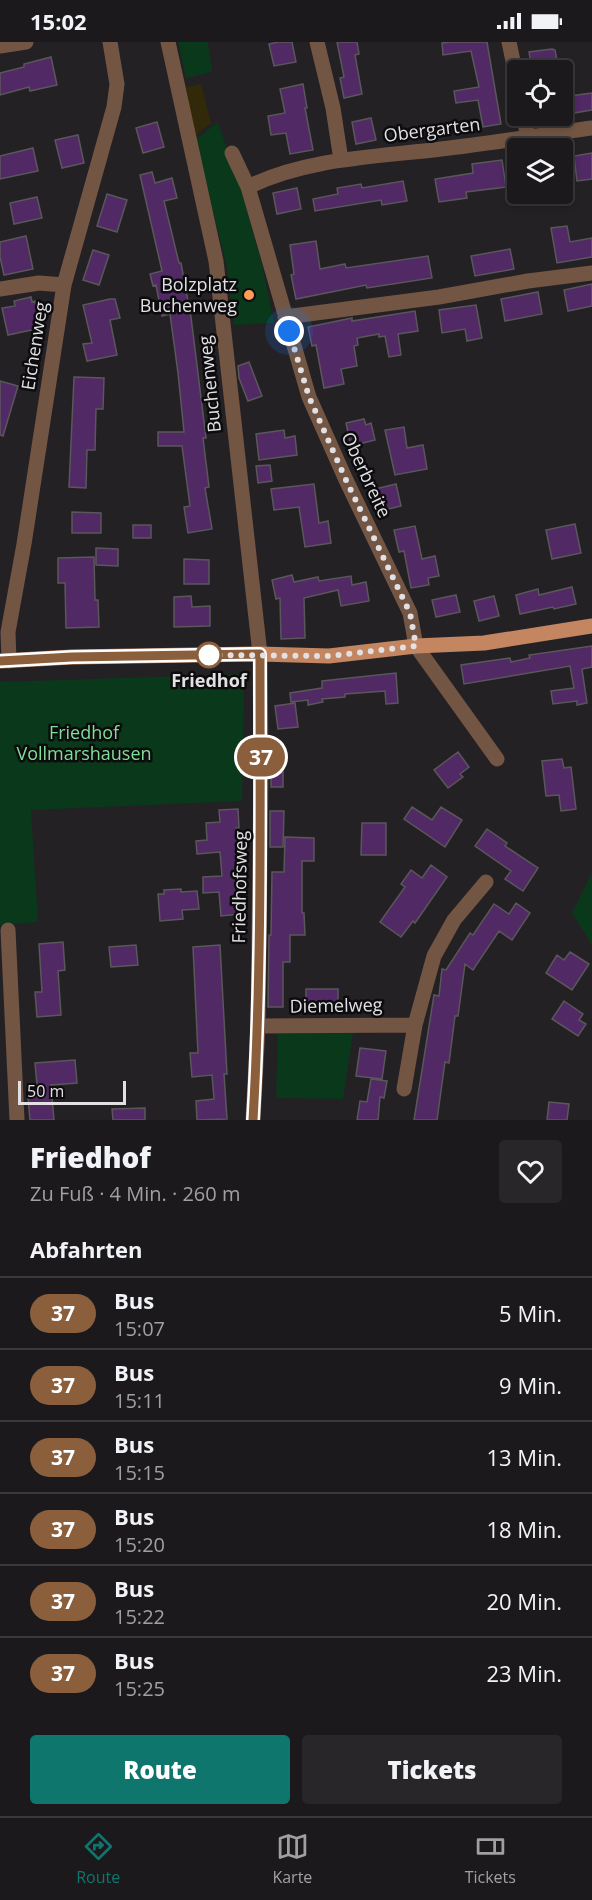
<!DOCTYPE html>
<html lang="de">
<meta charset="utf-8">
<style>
body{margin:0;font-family:"Open Sans",sans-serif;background:#282629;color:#f1f3f6;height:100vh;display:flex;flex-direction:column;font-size:22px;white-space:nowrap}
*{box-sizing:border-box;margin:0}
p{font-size:20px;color:#a0a0a3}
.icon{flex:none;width:33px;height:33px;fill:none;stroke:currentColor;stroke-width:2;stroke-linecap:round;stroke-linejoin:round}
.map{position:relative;height:1078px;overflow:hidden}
.side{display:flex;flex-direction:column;background:#1b191c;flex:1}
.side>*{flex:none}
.badge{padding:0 12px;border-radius:20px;font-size:21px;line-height:39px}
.fabs{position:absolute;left:507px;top:18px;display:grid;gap:12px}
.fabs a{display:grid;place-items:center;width:66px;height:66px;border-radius:6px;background:#1b191c;box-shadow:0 3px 9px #0003,0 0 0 2px #39383b;font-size:30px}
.scale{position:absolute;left:18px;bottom:15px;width:108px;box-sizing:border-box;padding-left:6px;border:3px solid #e2e0e3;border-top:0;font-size:16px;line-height:21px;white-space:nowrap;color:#e2e0e3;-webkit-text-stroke:4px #0c0b0d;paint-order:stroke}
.you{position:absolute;width:30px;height:30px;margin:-15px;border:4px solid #fff;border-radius:50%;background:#1a73e8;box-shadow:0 0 0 9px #1a73e833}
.map>.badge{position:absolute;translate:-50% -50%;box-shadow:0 0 0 3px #fff}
h2{padding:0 30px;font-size:22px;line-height:54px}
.round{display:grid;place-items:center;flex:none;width:63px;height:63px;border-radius:6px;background:#282629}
.summary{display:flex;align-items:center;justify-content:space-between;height:102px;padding:0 30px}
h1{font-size:28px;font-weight:800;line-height:45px}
.button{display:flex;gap:12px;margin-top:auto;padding:12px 30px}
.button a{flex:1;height:69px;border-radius:6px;background:#0f766e;color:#fff;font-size:24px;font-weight:800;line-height:69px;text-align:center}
.button a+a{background:#282629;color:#f1f3f6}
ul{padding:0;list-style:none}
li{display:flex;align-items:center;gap:18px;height:72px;padding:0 30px;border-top:2px solid #39383b}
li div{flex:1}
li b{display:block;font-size:22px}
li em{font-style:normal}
li .badge{min-width:66px;font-weight:700;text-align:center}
.status{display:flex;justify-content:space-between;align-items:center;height:42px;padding:0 30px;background:#1b191c;direction:ltr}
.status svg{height:16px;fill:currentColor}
.menu{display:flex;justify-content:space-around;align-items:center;height:84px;border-top:2px solid #39383b;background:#1b191c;font-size:16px;color:#a0a0a3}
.menu a{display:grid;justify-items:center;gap:3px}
.menu .current{color:#0f766e}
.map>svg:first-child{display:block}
.green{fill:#0a381a}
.sand{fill:#322908}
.building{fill:#512965;stroke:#5a575b;stroke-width:1.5}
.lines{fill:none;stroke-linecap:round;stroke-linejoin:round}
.minor{stroke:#735543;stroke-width:15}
.major{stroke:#c38661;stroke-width:15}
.line-casing{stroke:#fff;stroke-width:14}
.line{stroke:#8b5e3c;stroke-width:9}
.walk{stroke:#e2e0e3;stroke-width:6;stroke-dasharray:0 10.8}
.poi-dot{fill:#fc9d53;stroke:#0c0b0d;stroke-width:2}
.stop-dot{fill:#fff;stroke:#8b5e3c;stroke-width:3}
.labels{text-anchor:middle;stroke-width:5;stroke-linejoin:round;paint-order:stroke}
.street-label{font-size:18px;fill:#e2e0e3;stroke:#0c0b0d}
.poi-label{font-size:18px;fill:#e2e0e3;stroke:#0c0b0d;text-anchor:end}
.stop-label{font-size:18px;font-weight:bold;fill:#e2e0e3;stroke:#0c0b0d}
.park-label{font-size:18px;fill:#7fdf97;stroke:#0c0b0d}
</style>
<div class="status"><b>15:02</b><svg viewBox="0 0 49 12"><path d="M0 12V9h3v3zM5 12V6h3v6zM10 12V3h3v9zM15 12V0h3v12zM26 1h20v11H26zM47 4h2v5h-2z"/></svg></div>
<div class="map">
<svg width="592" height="1078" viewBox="0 0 592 1078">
<rect width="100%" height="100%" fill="#242125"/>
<path class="green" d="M 178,0 L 208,0 L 212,30 L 186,36 Z
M 218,80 L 242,151 L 262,223 L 274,281 L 234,283 L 227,225 L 195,98 Z
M 244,632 L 242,759 L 31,768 L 38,880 L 0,883 L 0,640 Z
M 592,831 L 592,903 L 572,871 Z
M 353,991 L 343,1057 L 276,1056 L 278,992 Z"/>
<path class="sand" d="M 201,42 L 211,81 L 192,96 L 178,47 Z"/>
<path class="building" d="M 278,0 L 292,0 L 296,20 L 274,24 L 269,2 Z
M 337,0 L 357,0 L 359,12 L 355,13 L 362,52 L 344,56 L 340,36 L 344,35 Z
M 451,0 L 487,0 L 501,82 L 483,85 L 478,58 L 456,61 L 454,49 L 479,45 L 471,9 L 443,13 L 442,1 Z
M 552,7 L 555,8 L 559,28 L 532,28 L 529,10 Z
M 51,15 L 57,43 L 30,49 L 29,45 L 0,53 L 0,31 L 24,25 L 24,22 Z
M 303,42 L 307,66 L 305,66 L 313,108 L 290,112 L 286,91 L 271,93 L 268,74 L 285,71 L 280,47 Z
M 592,51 L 592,68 L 562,73 L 562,55 Z
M 371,76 L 376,98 L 356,102 L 352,80 Z
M 157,80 L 164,105 L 143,111 L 136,86 Z
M 78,93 L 84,121 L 62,126 L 55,98 Z
M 33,106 L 38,129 L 0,137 L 0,114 Z
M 592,111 L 592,137 L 577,139 L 574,114 Z
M 502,118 L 506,145 L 466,150 L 467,156 L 439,160 L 435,137 L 473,131 L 472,122 Z
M 152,130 L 155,141 L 172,136 L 177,156 L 164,159 L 179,221 L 181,221 L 191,275 L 206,396 L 203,396 L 209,445 L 205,446 L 212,487 L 188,491 L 184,465 L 190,464 L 182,404 L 158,404 L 158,390 L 184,390 L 178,331 L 170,272 L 162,274 L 156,243 L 153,244 L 150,232 L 162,229 L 140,133 Z
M 403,139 L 407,159 L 382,163 L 381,158 L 315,169 L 313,157 L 338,152 L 337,146 L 361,142 L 362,146 Z
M 297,146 L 301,167 L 277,172 L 273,151 Z
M 107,152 L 127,158 L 117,190 L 97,184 Z
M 37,155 L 42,176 L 14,182 L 10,161 Z
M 567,184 L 570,200 L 592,196 L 592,215 L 557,221 L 551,186 Z
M 26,194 L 33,227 L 4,233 L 0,215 L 0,200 Z
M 316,199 L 320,227 L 345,222 L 346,226 L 428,214 L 432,236 L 367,246 L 366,243 L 296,257 L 291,233 L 294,232 L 290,203 Z
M 510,207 L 514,227 L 475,234 L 471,214 Z
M 93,208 L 109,213 L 99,243 L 83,238 Z
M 592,242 L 592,264 L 568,269 L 564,248 Z
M 538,250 L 542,272 L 505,279 L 501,257 Z
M 31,255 L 32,260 L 35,259 L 41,286 L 8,293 L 2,266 L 15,264 L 14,259 Z
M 110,257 L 115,257 L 120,276 L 110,278 L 117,313 L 87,319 L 83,302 L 92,301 L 83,263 Z
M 476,263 L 482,296 L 467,299 L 465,287 L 442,291 L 439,268 Z
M 415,269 L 418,289 L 398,292 L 401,313 L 389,315 L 385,294 L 379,295 L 379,292 L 357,296 L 358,303 L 354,304 L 357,324 L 341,327 L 344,342 L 324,346 L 316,303 L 312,304 L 308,285 L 352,276 L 352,279 Z
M 249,320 L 262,354 L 248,359 L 239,336 L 238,324 Z
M 74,335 L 104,336 L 103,367 L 96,367 L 95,408 L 87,408 L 86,446 L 69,445 Z
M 0,339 L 18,344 L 3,394 L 0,393 Z
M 364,377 L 366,383 L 371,381 L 375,398 L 351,404 L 346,381 Z
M 404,385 L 407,406 L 423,403 L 427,427 L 395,433 L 385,388 Z
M 284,388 L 285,396 L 295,394 L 297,413 L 259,418 L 256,392 Z
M 270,423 L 272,439 L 258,441 L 256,424 Z
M 314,442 L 319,481 L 328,479 L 331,501 L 305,505 L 299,465 L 274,468 L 271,447 Z
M 396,442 L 401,464 L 380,469 L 375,447 Z
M 72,470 L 101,471 L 101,491 L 72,491 Z
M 575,482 L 581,511 L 552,517 L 546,488 Z
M 133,483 L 151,483 L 151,496 L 133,496 Z
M 415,484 L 422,517 L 435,514 L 439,534 L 428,536 L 429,543 L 411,546 L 404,509 L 399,510 L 394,488 Z
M 96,506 L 118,507 L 118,524 L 96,523 Z
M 94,515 L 95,558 L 98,558 L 99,585 L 66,586 L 65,541 L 58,541 L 58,516 Z
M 184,517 L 209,518 L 209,542 L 184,542 Z
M 292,533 L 294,540 L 318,535 L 319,539 L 351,534 L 352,543 L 366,540 L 369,559 L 341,564 L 338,548 L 304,556 L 305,596 L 281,597 L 280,556 L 276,557 L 272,538 Z
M 572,545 L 576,562 L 554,567 L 553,565 L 520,572 L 516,553 L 538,547 L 539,553 Z
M 456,553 L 460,570 L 436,575 L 432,558 Z
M 191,554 L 192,565 L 210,564 L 210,584 L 174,585 L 174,555 Z
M 494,554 L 499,574 L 479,579 L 474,559 Z
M 592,604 L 592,625 L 582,627 L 587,661 L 577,663 L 577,659 L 553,662 L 551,649 L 574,646 L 570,624 L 464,642 L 461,623 L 510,616 L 511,620 L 530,616 L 529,613 Z
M 396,631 L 398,661 L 386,662 L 385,649 L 345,652 L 345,655 L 322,657 L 323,660 L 308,663 L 308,658 L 291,660 L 290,651 L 322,646 L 322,639 Z
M 295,661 L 298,685 L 278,687 L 275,664 Z
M 271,702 L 283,703 L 283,745 L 271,745 Z
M 458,710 L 469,725 L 460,732 L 463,735 L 448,746 L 434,728 Z
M 562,717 L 564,726 L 571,725 L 576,767 L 561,769 L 559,753 L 546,754 L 542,719 Z
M 412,765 L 432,778 L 441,765 L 462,778 L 445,805 L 404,777 Z
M 238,767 L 239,786 L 236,786 L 240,827 L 236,827 L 240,872 L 221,874 L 219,850 L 203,851 L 203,835 L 222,834 L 220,810 L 197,812 L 196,799 L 207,798 L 206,781 L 220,780 L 219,768 Z
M 270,769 L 284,769 L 283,805 L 270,805 Z
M 362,781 L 386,781 L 386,813 L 361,813 Z
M 487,787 L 507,801 L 505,804 L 538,826 L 523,849 L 505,837 L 511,829 L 475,804 Z
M 285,795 L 314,796 L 314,819 L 302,819 L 302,871 L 304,871 L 305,893 L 290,893 L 290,920 L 283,920 L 283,965 L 268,965 L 269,893 L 271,893 L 272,830 L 284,830 Z
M 431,823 L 447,835 L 415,881 L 413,879 L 401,895 L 380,880 L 405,845 L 401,842 L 411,828 L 422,836 Z
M 181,847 L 181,850 L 197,849 L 199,867 L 182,868 L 183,877 L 160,879 L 158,852 L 164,852 L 164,848 Z
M 516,861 L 530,871 L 512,898 L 499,889 L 473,928 L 465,922 L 458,974 L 455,974 L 449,1021 L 445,1020 L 437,1078 L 414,1078 L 434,953 L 439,954 L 442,927 L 446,928 L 470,891 L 473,893 L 494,862 L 509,872 Z
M 63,900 L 65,928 L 58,929 L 61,973 L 37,975 L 35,950 L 42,950 L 39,902 Z
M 136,903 L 138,923 L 111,925 L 109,905 Z
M 220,903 L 227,1032 L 224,1032 L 227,1077 L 197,1078 L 196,1059 L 214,1057 L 212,1033 L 192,1035 L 190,1011 L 198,1011 L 193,905 Z
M 570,910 L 589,922 L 572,948 L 546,931 L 557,913 L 564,918 Z
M 306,947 L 338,947 L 338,967 L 306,966 Z
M 564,959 L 583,972 L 579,978 L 586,982 L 578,994 L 552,977 Z
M 360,1006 L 386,1009 L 382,1037 L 356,1034 Z
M 75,1018 L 77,1041 L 51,1043 L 54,1078 L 30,1078 L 28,1055 L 38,1054 L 35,1021 Z
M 371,1037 L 387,1039 L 384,1056 L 380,1055 L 378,1078 L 357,1078 L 360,1059 L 367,1060 Z
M 549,1060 L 569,1062 L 567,1078 L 547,1078 Z
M 145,1066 L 145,1078 L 113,1078 L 112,1067 Z"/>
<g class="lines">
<path class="minor" d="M 168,0 L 216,219 L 260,612 L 261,724 L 258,984 L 253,1078
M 317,0 L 333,66 L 341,118
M 509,0 L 518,43
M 0,4 L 26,0
M 523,74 L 528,94
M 232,111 L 248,145 L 309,355 L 346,438 L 410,571 L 416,604 L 497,717
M 248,145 C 306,116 377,115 441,107 C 492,101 542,93 592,86
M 0,247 L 39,241 L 64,243
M 285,275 L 439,255 L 528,239 L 592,231
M 9,619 L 8,590 L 24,502 L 64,243 L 114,65 L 117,42 L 110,0
M 8,888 L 17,1078
M 258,984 L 415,983 L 434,914 L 454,878 L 486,840
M 404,1047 L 415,983"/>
<path class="major" d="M 0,619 L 72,615 L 260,612 L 329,614 L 416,604 L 484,601 L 592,584"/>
</g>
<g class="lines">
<defs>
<path id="line" d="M 0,619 L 72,615 L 260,612 C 260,768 262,923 253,1078"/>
</defs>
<use href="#line" class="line-casing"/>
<use href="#line" class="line"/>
<path class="walk" d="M 209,613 L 329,614 L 416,604 L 410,571 L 346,438 L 309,355 L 289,289"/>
</g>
<circle class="poi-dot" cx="249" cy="253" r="6"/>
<circle class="stop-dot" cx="209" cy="613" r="12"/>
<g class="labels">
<g class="street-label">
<text transform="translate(432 88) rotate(-7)" y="6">Obergarten</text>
<text transform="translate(35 304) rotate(-81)" y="6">Eichenweg</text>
<text transform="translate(210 342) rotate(-96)" y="6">Buchenweg</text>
<text transform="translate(366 433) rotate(65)" y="6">Oberbreite</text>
<text transform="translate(240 845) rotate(-89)" y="6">Friedhofsweg</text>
<text transform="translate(336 964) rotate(-1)" y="6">Diemelweg</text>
</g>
<g class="poi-label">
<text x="237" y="249">Bolzplatz<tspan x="237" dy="21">Buchenweg</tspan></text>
</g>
<g class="stop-label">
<text x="209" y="645">Friedhof</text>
</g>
<g class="park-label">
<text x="84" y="697">Friedhof<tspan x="84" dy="21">Vollmarshausen</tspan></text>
</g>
</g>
</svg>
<div class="fabs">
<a><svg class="icon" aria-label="locate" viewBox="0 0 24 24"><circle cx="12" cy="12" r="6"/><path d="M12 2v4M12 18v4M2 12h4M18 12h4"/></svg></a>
<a><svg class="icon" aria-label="layers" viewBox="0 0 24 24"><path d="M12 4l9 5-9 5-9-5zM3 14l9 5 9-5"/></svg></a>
</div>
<div class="scale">50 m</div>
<div class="you" style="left:289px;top:289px"></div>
<b class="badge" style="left:261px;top:715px;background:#8b5e3c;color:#fff">37</b>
</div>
<section class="side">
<div class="summary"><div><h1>Friedhof</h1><p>Zu Fuß · 4 Min. · 260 m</p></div><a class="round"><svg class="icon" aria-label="heart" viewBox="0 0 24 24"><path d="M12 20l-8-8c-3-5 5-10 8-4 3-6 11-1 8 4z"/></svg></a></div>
<h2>Abfahrten</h2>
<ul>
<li><span class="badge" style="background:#8b5e3c;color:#fff">37</span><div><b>Bus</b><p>15:07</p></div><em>5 Min.</em></li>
<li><span class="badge" style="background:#8b5e3c;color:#fff">37</span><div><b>Bus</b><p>15:11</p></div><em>9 Min.</em></li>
<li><span class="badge" style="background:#8b5e3c;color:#fff">37</span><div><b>Bus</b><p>15:15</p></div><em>13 Min.</em></li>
<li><span class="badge" style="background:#8b5e3c;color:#fff">37</span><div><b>Bus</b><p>15:20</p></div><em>18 Min.</em></li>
<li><span class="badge" style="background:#8b5e3c;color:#fff">37</span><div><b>Bus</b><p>15:22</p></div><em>20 Min.</em></li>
<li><span class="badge" style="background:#8b5e3c;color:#fff">37</span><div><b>Bus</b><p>15:25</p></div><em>23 Min.</em></li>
</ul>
<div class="button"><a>Route</a><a>Tickets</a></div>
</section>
<nav class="menu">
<a class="current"><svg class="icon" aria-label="directions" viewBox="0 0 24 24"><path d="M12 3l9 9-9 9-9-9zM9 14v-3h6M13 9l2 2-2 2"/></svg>Route</a>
<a><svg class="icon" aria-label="map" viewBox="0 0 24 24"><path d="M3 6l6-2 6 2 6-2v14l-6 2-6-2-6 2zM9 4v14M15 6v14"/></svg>Karte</a>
<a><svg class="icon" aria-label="tickets" viewBox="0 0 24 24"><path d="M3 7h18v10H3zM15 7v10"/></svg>Tickets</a>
</nav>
